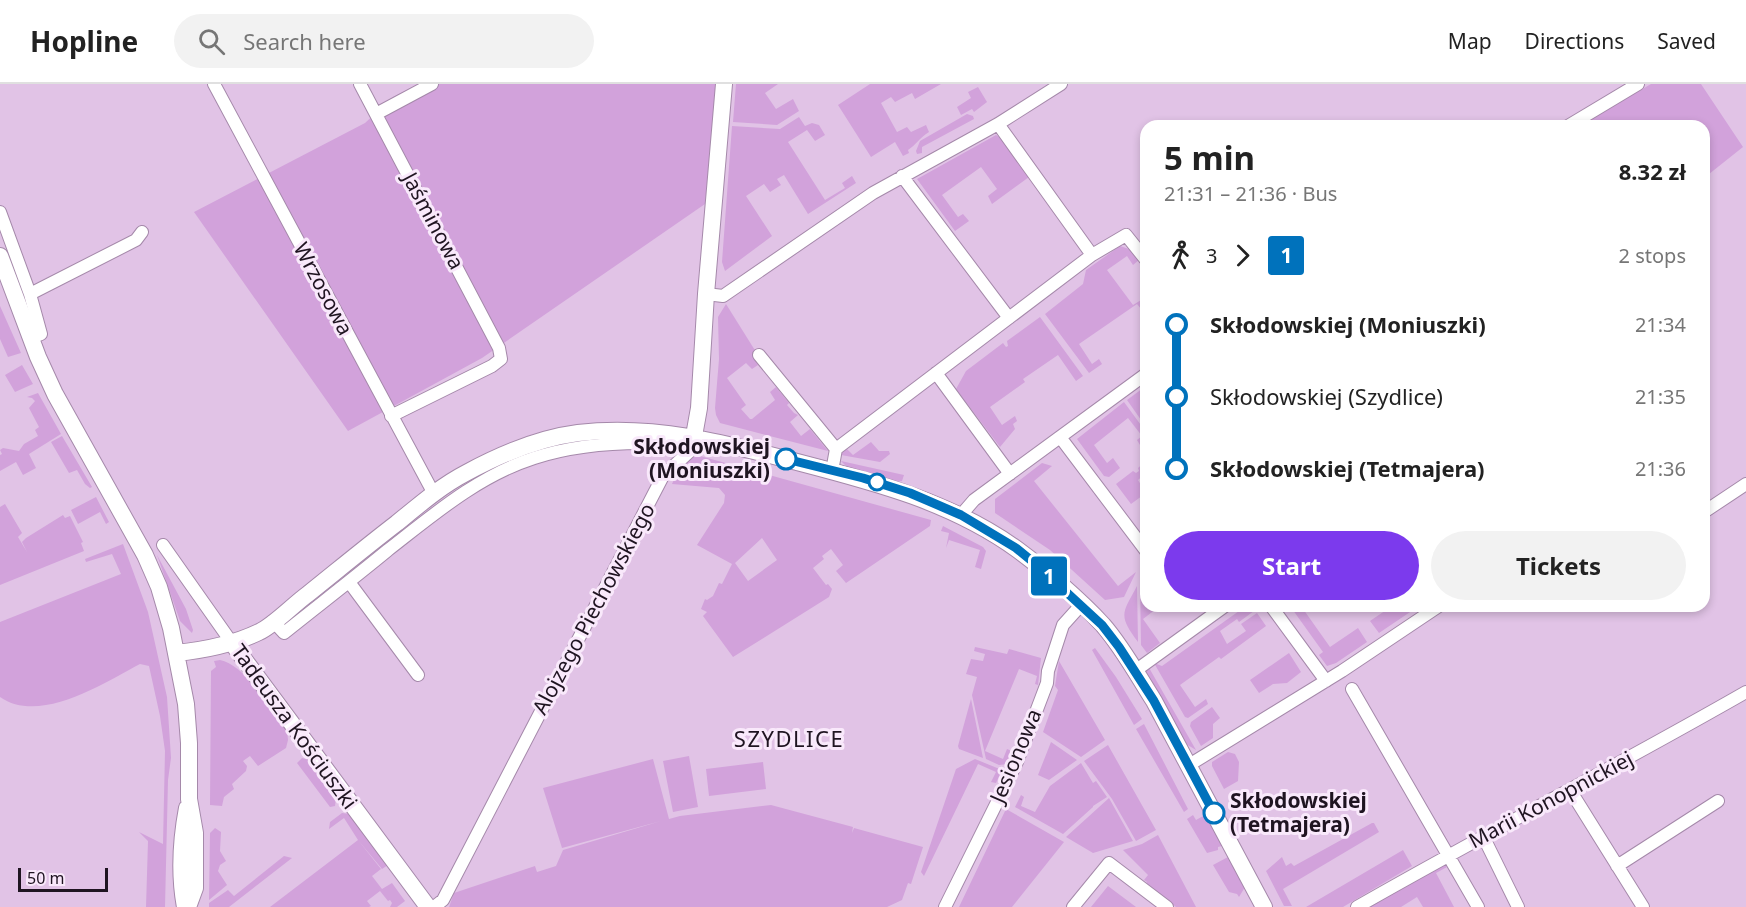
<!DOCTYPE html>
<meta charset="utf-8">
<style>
body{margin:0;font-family:"Noto Sans",sans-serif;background:#f2f2f2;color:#222;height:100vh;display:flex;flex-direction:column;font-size:22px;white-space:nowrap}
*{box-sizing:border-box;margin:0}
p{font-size:20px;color:#767676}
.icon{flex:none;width:33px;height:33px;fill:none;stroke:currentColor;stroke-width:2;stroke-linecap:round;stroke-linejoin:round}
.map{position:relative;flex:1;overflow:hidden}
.panel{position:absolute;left:1140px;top:36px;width:570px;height:492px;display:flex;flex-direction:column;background:#fff;border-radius:18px;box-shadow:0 3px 9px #0003}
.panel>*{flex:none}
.badge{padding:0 12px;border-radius:4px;font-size:21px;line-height:39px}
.scale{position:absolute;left:18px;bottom:15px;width:90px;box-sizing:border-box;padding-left:6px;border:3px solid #1f1421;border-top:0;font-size:16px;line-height:21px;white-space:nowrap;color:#1f1421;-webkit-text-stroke:4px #f9e9fb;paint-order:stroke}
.map>.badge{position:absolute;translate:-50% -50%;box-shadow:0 0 0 3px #fff}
.legs{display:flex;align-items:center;gap:9px;height:66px;padding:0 24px;font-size:20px}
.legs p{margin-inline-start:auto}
.head{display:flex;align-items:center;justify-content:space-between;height:102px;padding:0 24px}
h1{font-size:33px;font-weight:700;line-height:45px}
.button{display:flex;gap:12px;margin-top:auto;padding:12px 24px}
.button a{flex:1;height:69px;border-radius:36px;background:#7c3aed;color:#fff;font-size:24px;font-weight:700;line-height:69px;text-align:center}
.button a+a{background:#f2f2f2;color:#222}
ul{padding:0 24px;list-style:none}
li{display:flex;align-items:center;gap:21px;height:72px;font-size:22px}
li i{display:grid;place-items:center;width:9px;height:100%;margin:0 8px;background:currentColor}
li i::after{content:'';width:15px;height:15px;margin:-8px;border:4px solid;border-radius:50%;background:#fff}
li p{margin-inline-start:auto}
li:first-child i{background:linear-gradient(#0000 50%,currentColor 0)}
li:last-child i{background:linear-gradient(currentColor 50%,#0000 0)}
header{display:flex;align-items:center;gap:36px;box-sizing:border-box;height:84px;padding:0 30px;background:#fff;border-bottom:2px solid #e0e0e0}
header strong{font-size:28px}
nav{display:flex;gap:33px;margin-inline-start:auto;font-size:21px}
.search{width:420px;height:54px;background:#f2f2f2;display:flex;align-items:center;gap:15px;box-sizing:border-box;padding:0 21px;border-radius:33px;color:#767676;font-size:22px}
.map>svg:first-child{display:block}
.green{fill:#d2a2db;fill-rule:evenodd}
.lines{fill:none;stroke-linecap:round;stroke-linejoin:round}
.street-casing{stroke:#a589aa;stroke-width:14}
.secondary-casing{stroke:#a589aa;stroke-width:18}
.street{stroke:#fff;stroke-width:12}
.secondary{stroke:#fff;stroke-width:16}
.line-1-casing{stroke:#fff;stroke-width:14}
.line-1{stroke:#0072bc;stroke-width:9}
.stop-1-dot{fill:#fff;stroke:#0072bc;stroke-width:3}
.labels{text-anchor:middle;stroke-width:6;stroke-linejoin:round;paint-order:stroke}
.street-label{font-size:21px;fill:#1f1421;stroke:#f9e9fb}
.stop-label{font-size:21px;font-weight:bold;fill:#1f1421;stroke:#f9e9fb;text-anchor:end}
.neighbourhood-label{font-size:22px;letter-spacing:1.5px;fill:#1f1421;stroke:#f9e9fb}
</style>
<header>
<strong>Hopline</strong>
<div class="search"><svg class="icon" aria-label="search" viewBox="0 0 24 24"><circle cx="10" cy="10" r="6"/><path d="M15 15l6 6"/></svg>Search here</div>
<nav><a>Map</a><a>Directions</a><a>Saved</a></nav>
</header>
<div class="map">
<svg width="1746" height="823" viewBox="0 0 1746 823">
<rect width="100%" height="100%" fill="#e1c3e6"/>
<path class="green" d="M 419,0 L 716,0 L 705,120 L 482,274 L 348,347 L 194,128 L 365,39 L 393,13 Z
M 736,0 L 778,0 L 765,9 L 776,25 L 793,15 L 799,27 L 777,41 L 733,38 Z
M 870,0 L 941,0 L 915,15 L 912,9 L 895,18 L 891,13 L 881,19 L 897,48 L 907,43 L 911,48 L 926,41 L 929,48 C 918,55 917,60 908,66 L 909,69 L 903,72 L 895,58 L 871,73 L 838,21 Z
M 1651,0 L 1701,0 L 1743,63 L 1704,94 L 1704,42 L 1579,42 Z
M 978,3 L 987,18 L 974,28 L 972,25 L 961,31 L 957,23 L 971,14 L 968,8 Z
M 967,30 L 973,32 L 974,35 L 922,63 L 922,69 L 917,70 L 916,67 L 920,57 Z
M 799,33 L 805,42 L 812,39 L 819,41 L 825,51 L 815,57 L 807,46 L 788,58 L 825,116 L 845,104 L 842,99 L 852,92 L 856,99 L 808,130 L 784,91 L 777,95 L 781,101 L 770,108 L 764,100 L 746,112 L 772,152 L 725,187 L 722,178 L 732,42 L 780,45 Z
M 996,51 L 1001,54 L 1029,93 L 992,120 L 988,112 L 997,105 L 981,83 L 942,111 L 958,133 L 963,130 L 969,137 L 955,147 L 917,95 Z
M 1120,162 L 1132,166 L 1139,176 L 1133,181 L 1127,172 L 1107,186 L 1133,221 L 1146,213 L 1146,231 L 1137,220 L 1079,260 L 1092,280 L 1099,275 L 1102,280 L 1089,289 L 1045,230 L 1083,200 L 1086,186 Z
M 726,220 L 756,268 L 754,274 L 758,281 L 752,285 L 746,279 L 727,294 L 746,321 L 741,325 L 750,335 L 752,335 L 775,316 L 770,308 L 776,303 L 789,319 L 787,321 L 794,329 L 798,331 L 790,338 L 801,352 L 810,345 L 828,367 L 720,339 L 716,331 L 715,324 L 719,275 L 718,233 Z
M 0,222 L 21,269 L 8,273 L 0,255 Z
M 1040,233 L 1083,292 L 1076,297 L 1058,271 L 1023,295 L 1025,298 L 990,323 L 1002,341 L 1015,332 L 1017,337 L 1013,340 L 1015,345 L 1000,363 L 956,305 L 966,287 L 1003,259 L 1006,263 L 1008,262 L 1007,257 Z
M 22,281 L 33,300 L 15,308 L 5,291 Z
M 1146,302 L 1146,343 L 1127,316 Z
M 38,309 L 61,350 L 29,370 L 36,384 L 23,391 L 16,378 L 0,387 L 0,371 L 2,370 L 0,366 L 3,364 L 19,367 L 24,360 L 38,352 L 35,346 L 39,343 L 29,324 L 35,317 L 32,314 L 27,313 Z
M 1124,318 L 1146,348 L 1146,364 L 1143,366 L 1137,356 L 1142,352 L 1128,334 L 1094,361 L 1107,379 L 1113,374 L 1120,384 L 1109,393 L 1104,392 L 1077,355 Z
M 62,352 L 92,403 L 90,404 L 85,400 L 77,386 L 69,389 L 51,358 Z
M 871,358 L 879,367 L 889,367 L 890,370 L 880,378 L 841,371 L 844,366 L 847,365 L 853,371 Z
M 686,368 L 931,436 L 930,442 L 846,499 L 836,487 L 843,481 L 831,465 L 822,472 L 824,475 L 813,484 L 826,501 L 828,500 L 832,505 L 829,513 L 733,573 L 703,532 L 707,528 L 701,525 L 705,515 L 707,516 L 713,512 L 719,499 L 722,500 L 732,480 L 697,461 L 724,419 L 725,411 L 719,404 L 672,400 ZM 762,454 L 777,476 L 748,497 L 735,479 Z
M 841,377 L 904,391 L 902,397 L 897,398 L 848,384 Z
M 1146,377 L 1146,389 L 1138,396 L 1146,409 L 1131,420 L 1116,400 L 1133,387 L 1136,389 L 1139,387 L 1138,384 Z
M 1042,379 L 1052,382 L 1034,397 L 1118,502 L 1136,488 L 1124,513 L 1105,516 L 1050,466 L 995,429 L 995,415 Z
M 96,413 L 109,438 L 106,440 L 100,428 L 78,440 L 71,426 Z
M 5,420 L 22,449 L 18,453 L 27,468 L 22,458 L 26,454 L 63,431 L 65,434 L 70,432 L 83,458 L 81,459 L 84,467 L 0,501 L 0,423 Z
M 943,442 L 983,463 L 986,467 L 981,485 L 975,483 L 980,466 L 949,456 L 946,464 L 949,449 L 941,447 Z
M 123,460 L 148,528 L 167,613 L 171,674 L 168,696 L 165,823 L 146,823 L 148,757 L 139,748 L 163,760 L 165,667 L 160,632 L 149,582 L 140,580 C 104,599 40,641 0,613 L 0,538 L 121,490 L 112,470 L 86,478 L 85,475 Z
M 157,471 L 186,525 L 193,546 L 192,549 L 180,537 Z
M 1146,487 L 1146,522 L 1160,522 L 1143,535 L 1160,559 L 1147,569 L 1141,561 L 1140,498 Z
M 1137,502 L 1138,558 C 1118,531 1122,530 1137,502 Z
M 1246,522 L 1251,522 L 1254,527 L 1239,538 L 1237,535 L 1220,547 L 1227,560 L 1246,547 L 1241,540 L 1257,529 L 1266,542 L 1221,575 L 1219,573 L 1180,601 L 1195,623 L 1206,615 L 1208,620 L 1188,634 L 1185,633 L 1154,579 L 1162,582 Z
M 1290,522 L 1301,522 L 1330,563 L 1358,544 L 1367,558 L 1336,579 L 1327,582 L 1319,571 L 1323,568 Z
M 1392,522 L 1419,522 L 1379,549 L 1370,537 Z
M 975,563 L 1007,570 L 1009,565 L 1041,574 L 1038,601 L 1035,600 L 1037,592 L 1019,585 L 985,667 L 1003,675 L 1007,665 L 1014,668 L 1008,680 L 999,681 L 986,675 L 972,611 L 977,593 L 966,590 L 971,575 L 983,577 L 985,570 L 974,567 Z
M 1095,564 L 1116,593 L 1142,635 L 1134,641 L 1092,566 Z
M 1289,569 L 1301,588 L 1287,599 L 1273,600 L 1259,609 L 1250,596 Z
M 220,576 C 244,580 273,626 287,646 L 288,656 L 286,664 L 258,682 L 250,672 L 243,677 L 247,682 L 246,687 L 232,700 L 234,705 L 224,713 L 222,722 L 210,721 L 211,587 L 216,583 L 214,577 Z
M 1059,577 L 1105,656 L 1081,673 L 1043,648 L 1058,606 L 1055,602 Z
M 1148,582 L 1196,666 L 1186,660 L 1145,589 Z
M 971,615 L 983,674 L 959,665 L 958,662 Z
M 1212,623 L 1220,634 L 1213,640 L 1213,654 L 1201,662 L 1190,642 L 1191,638 Z
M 1144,640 L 1188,725 L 1184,728 L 1136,645 Z
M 1051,658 L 1077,676 L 1049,696 L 1038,691 Z
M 1108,661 L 1156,746 L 1136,757 L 1112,715 L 1084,677 Z
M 1228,668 L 1235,670 L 1239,678 L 1238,697 L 1224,705 L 1212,682 L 1212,678 Z
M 689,672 L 698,723 L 673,728 L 663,677 Z
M 302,674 L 310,676 L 334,710 L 336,714 L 335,722 L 330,723 L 297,679 Z
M 653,675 L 669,735 L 680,732 L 771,721 L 853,743 L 852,749 L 854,744 L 923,763 L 911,800 L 908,799 L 902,816 L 887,823 L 449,823 L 454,809 L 535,782 L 537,788 L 556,782 L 563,766 L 661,737 L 562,764 L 543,704 Z
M 975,675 L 1002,686 L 996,699 L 991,698 L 996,688 L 978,680 L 924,792 L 921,788 L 956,685 Z
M 763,678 L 766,705 L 709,712 L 706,685 Z
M 1081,679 L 1093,699 L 1096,697 L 1107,713 L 1093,722 L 1093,723 L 1063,750 L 1015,723 L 1021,711 L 1024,713 L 1021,722 L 1035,728 L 1050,702 Z
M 1109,714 L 1133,757 L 1093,769 L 1066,753 Z
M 1006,725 L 1064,758 L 1012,823 L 959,823 Z
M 342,729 L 350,730 L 388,781 L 382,785 L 358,756 L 381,785 L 372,792 L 382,805 L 392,799 L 405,817 L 397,823 L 390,823 L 392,819 L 390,816 L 388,817 L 380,807 L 367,817 L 371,822 L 369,823 L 270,823 L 358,756 L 344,734 L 329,745 L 330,738 Z
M 1193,731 L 1196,736 L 1205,731 L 1207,731 L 1222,762 L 1218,763 L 1218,766 L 1207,769 L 1187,735 Z
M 1372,739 L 1374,739 L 1379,748 L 1283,805 L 1292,822 L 1284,822 L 1266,787 L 1282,773 L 1286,782 L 1291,779 L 1294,782 Z
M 215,744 L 221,748 L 220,767 L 226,777 L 220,781 L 218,787 L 227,801 L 209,816 L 210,749 Z
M 1158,751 L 1196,823 L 1176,823 L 1146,800 L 1147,798 L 1144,796 L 1148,791 L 1123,766 L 1142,760 Z
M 1403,766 L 1412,782 L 1343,823 L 1306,823 Z
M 284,772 L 292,774 L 229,823 L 209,823 L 209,819 L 228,806 L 234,812 Z
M 1228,773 L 1245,803 L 1239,813 L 1237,810 L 1229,808 L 1213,781 Z
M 1445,781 L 1447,783 L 1436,789 L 1454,823 L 1423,823 L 1417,813 L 1401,823 L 1367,823 L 1437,782 Z
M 1108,802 L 1136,823 L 1091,823 Z"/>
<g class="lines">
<defs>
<path id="street" d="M 214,0 L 434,410
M 360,0 L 499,264 L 501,275 L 492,282 L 391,332
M 376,30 L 432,0
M 998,40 L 1092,171
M 1568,42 L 1638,0
M 902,92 L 1009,234
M 0,128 L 30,210 L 41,250 L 30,254
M 30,210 L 136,156 L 142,148
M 706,210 L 723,212 L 873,109 L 998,40 L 1061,0
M 759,271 L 836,365
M 936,289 L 1010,390
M 1060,353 L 1146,467
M 832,387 L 836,365 L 1092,171 L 1126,151 L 1146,176
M 1704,428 L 1746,400
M 961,431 L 974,416 L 1146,290
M 163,461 L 232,559
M 349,498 L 418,591
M 1271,522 L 1326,597
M 273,537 L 284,549 C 319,521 354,494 388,466 C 433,431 478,392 534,374 C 568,363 606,359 642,359
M 1135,587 L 1225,522
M 1352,605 L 1478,823
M 1189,681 L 1342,587 L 1439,522
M 1570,706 L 1643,823
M 1483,752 L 1518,823
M 1617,782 L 1718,717
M 434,823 L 443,816 L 663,392 L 690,367 L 694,352
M 945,823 L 1017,678 L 1047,599 L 1048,587 L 1063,541 L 1081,521
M 1073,823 L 1109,779 L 1167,823
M 1357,823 C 1486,749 1617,682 1746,608"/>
<path id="secondary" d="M 0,172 L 38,273 L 55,310 L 145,471 L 159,503 L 171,544 L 186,620 L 189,659 L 189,715 L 195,749 L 195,804 L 188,823
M 694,352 L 699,324 L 706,210 L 724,0
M 232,559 L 428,823
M 176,569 C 205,566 232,561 259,548 C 273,542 294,520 308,510 C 338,486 367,462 397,439 C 419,421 441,402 466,389 C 501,370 539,354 578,349 C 654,340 725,359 797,378 C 874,398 952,418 1018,466 C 1045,486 1080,516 1103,541 C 1123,564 1138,592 1154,617 L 1264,823
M 185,823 C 179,791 181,756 187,724"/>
</defs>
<use href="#street" class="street-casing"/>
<use href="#secondary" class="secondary-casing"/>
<use href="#street" class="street"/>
<use href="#secondary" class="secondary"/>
</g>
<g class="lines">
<defs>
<path id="line-1" d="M 786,375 L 863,394 L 910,409 L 961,431 L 1016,464 L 1038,482 L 1102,541 L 1119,563 L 1154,617 L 1214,729"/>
</defs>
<use href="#line-1" class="line-1-casing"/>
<use href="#line-1" class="line-1"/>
</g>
<g class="stop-1-dot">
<circle cx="786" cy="375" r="10"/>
<circle cx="877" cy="398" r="8"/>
<circle cx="1214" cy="729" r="10"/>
</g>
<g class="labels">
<g class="street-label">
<text transform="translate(433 137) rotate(62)" y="7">Jaśminowa</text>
<text transform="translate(323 205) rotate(62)" y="7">Wrzosowa</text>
<text transform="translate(594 525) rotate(-62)" y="7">Alojzego Piechowskiego</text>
<text transform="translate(294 643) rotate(54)" y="7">Tadeusza Kościuszki</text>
<text transform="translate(1016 672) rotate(-67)" y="7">Jesionowa</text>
<text transform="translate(1551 716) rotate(-28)" y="7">Marii Konopnickiej</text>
</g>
<g class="stop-label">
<text x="770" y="370">Skłodowskiej<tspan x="770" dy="24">(Moniuszki)</tspan></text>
<text x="1230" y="724" text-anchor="start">Skłodowskiej<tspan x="1230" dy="24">(Tetmajera)</tspan></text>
</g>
<g class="neighbourhood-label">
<text x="789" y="663">SZYDLICE</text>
</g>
</g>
</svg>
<div class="scale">50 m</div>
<b class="badge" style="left:1049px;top:492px;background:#0072bc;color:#fff">1</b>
<section class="panel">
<div class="head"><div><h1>5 min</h1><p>21:31 – 21:36 · Bus</p></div><b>8.32 zł</b></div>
<div class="legs"><svg class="icon" aria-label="walk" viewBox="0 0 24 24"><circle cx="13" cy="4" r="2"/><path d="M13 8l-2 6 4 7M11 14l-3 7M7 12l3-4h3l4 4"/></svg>3<svg class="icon" aria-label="forward" viewBox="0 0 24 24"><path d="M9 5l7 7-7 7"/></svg><b class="badge" style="background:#0072bc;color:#fff">1</b><p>2 stops</p></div>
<ul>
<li><i style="color:#0072bc"></i><b>Skłodowskiej (Moniuszki)</b><p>21:34</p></li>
<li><i style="color:#0072bc"></i><span>Skłodowskiej (Szydlice)</span><p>21:35</p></li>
<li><i style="color:#0072bc"></i><b>Skłodowskiej (Tetmajera)</b><p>21:36</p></li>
</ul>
<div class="button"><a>Start</a><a>Tickets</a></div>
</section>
</div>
